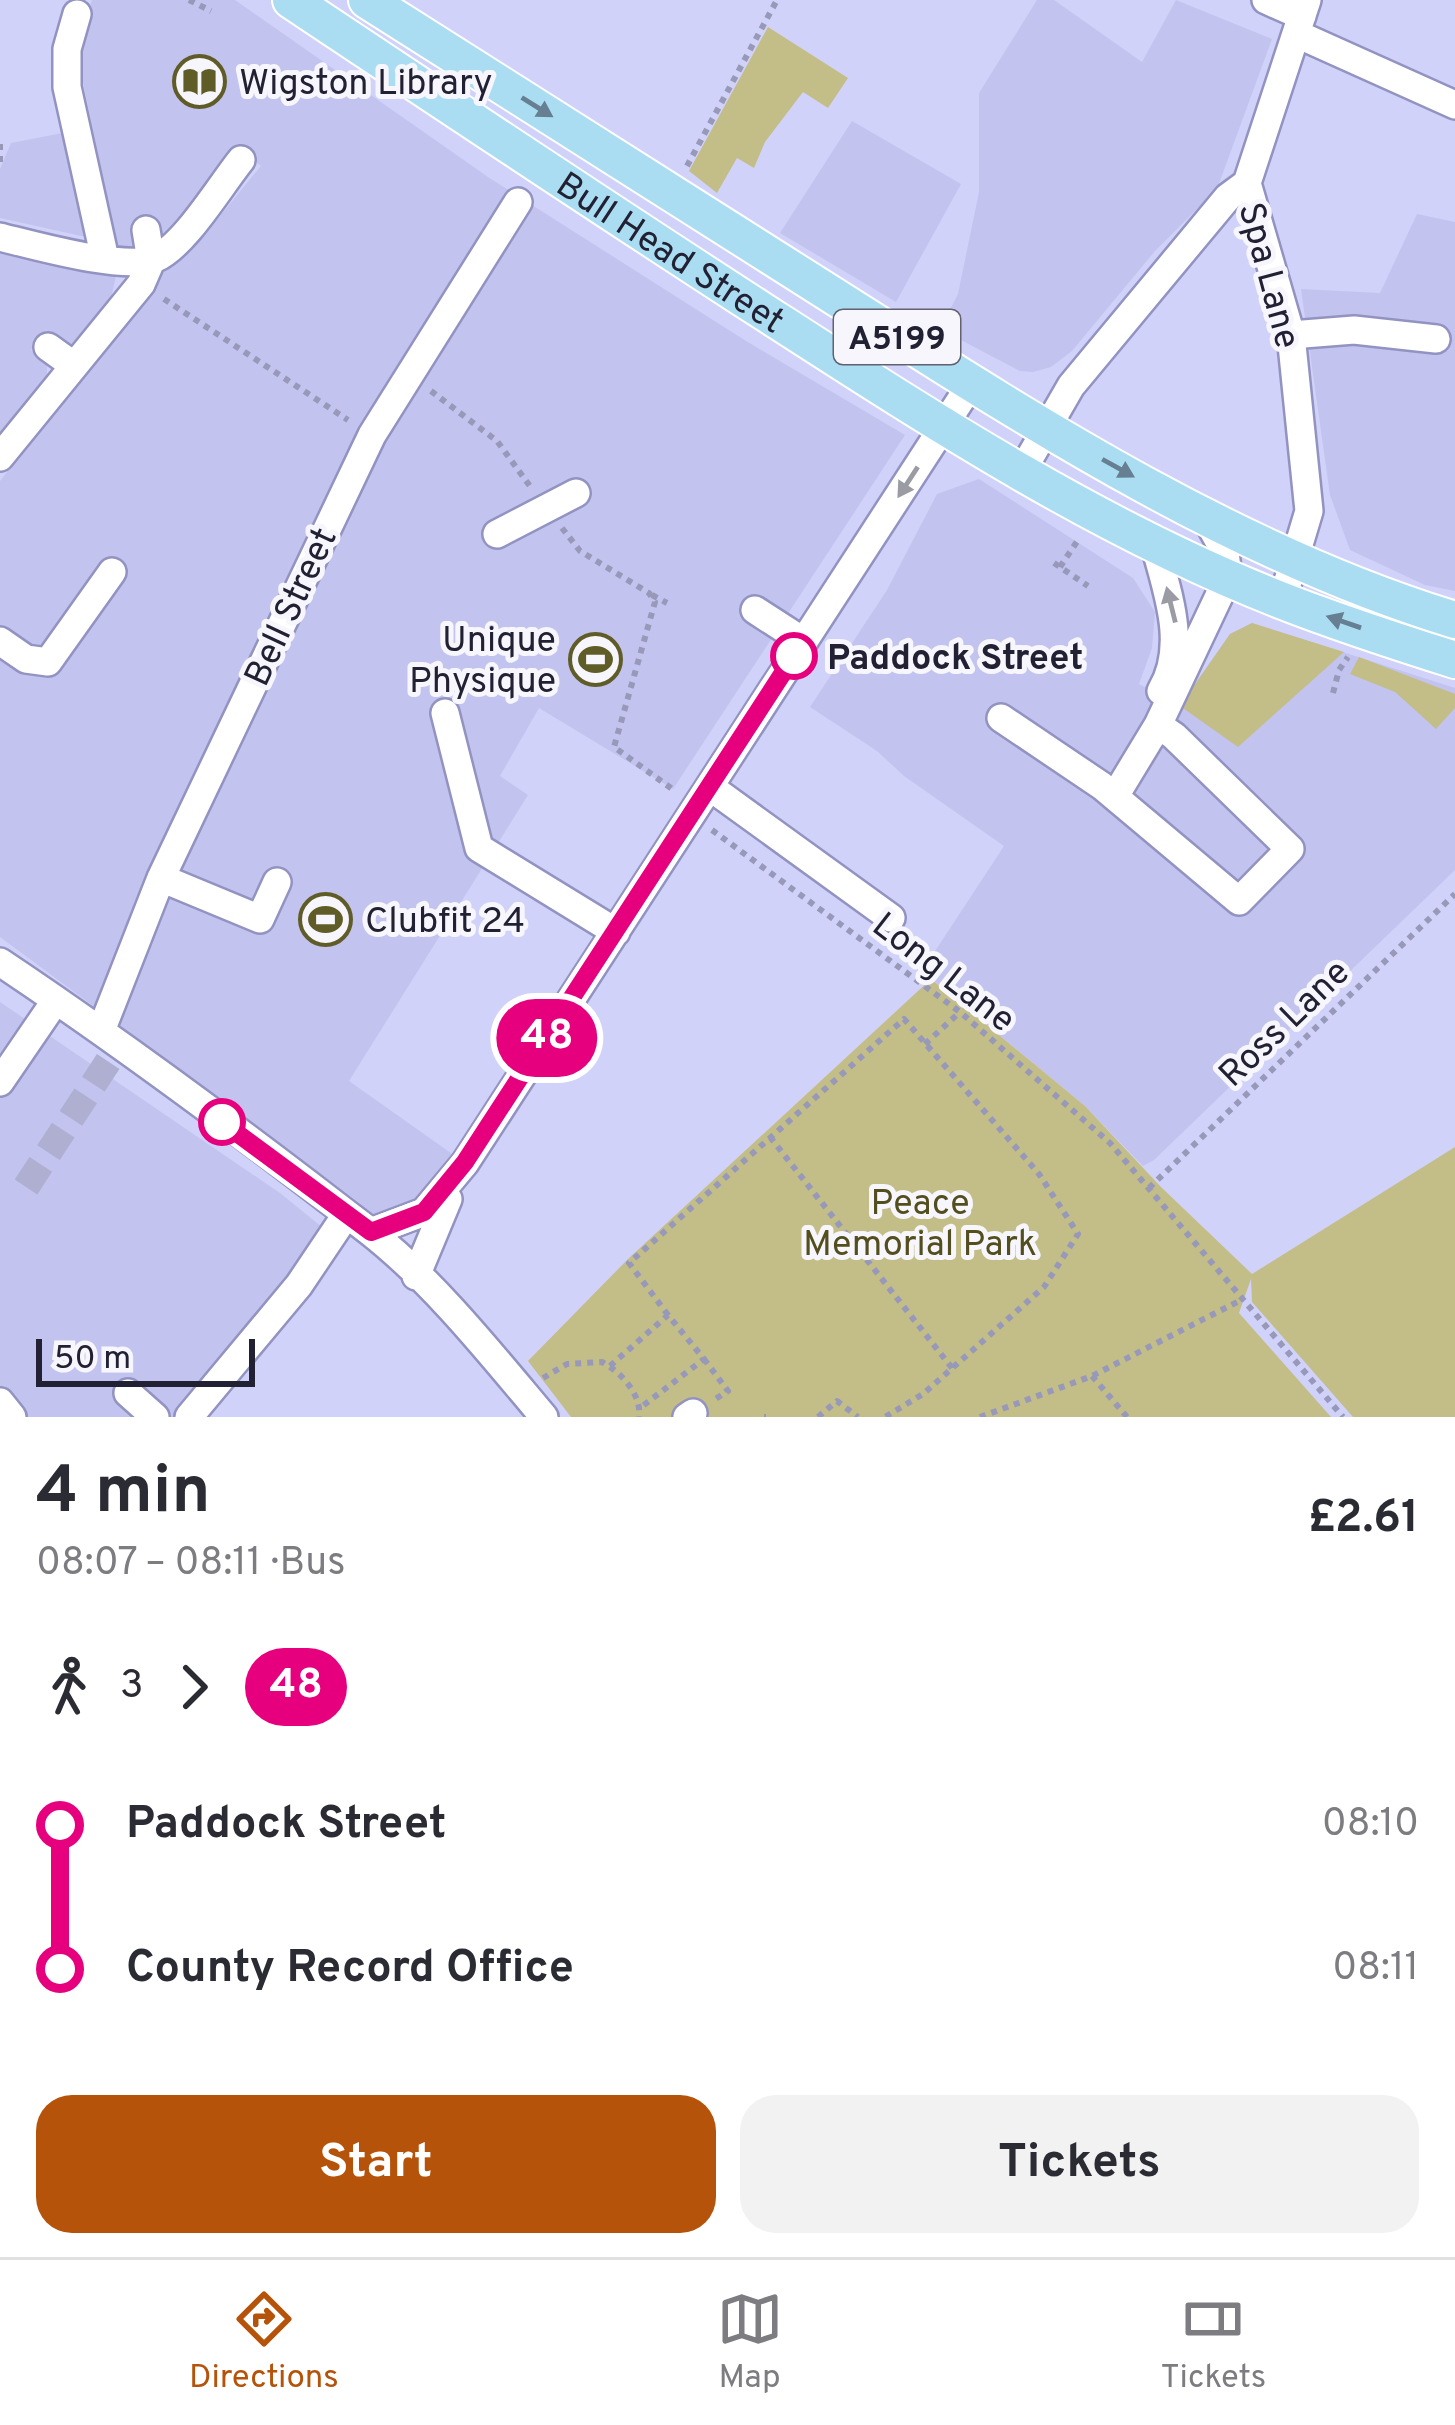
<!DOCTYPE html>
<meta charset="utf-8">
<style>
body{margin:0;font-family:Overpass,sans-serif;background:#f2f2f3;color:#2b2b33;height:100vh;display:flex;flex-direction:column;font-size:45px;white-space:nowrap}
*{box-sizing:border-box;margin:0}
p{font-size:39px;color:#7c7c81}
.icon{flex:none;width:66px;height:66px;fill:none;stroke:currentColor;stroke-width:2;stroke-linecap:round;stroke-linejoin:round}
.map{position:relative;height:1417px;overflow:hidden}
.sheet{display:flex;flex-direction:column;background:#fff;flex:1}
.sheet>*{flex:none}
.badge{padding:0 24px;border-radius:39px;font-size:42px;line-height:78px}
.scale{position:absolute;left:36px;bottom:30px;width:219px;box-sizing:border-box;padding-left:12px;border:6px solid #212133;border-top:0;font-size:33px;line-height:42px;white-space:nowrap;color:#212133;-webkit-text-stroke:9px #f6f6fc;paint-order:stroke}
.map>.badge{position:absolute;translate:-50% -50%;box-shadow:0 0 0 6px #fff}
.legs{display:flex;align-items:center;gap:18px;height:132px;padding:0 36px;font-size:39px}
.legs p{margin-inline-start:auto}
.overview{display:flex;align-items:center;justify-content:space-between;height:204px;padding:0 36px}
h1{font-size:66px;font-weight:700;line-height:90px}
.cta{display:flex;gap:24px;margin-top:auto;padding:24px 36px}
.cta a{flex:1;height:138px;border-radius:36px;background:#b45309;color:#fff;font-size:48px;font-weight:700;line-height:138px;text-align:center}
.cta a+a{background:#f2f2f3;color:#2b2b33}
ul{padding:0 36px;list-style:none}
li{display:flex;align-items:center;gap:42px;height:144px;font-size:45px}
li i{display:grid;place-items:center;width:18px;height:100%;margin:0 15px;background:currentColor}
li i::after{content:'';width:30px;height:30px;margin:-15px;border:9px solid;border-radius:50%;background:#fff}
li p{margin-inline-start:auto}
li:first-child i{background:linear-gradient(#0000 50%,currentColor 0)}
li:last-child i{background:linear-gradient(currentColor 50%,#0000 0)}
.dock{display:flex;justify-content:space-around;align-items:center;height:168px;border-top:3px solid #e1e1e2;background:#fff;font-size:33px;color:#7c7c81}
.dock a{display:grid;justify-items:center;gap:6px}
.dock .selected{color:#b45309}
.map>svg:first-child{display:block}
.built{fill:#c2c3ef}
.green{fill:#c3be88}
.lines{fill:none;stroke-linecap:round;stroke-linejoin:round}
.minor-tunnel{stroke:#aeafd1;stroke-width:27;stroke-dasharray:27 14;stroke-linecap:butt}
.minor-casing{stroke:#9393c2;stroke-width:32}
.major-casing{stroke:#fff;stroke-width:40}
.path{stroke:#9899b9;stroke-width:6;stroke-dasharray:6 6;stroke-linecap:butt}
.minor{stroke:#fff;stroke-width:27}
.major{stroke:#aaddf1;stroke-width:36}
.oneway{fill:#667f92}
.oneway2{fill:#9b9ba3}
.line-1-casing{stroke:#fff;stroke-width:27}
.line-1{stroke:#e6007e;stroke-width:18}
.stop-1-dot{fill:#fff;stroke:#e6007e;stroke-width:6}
.labels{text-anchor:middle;stroke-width:10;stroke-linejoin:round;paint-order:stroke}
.shield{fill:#f6f6fc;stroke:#61616f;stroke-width:3}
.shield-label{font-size:33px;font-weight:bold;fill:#212133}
.poi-label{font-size:36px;fill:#212133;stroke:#f6f6fc;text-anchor:start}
.street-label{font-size:36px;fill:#212133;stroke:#f6f6fc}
.stop-label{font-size:36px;font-weight:bold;fill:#212133;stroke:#f6f6fc;text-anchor:start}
.park-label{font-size:36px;fill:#534e1d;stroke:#f6f6fc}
</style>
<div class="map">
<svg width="1455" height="1417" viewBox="0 0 1455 1417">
<rect width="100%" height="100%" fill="#d1d2f9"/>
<path class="built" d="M 92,0 L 235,0 L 488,177 L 746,341 L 905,435 L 673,789 L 539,708 L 500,776 L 528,795 L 349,1081 L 465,1163 L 424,1212 L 371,1232 L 360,1203 L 0,937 L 0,481 L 196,231 L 215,222 L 261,166 L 239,150 L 174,233 L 154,246 L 118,249 L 80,68 L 81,37 Z
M 1037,0 L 1054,0 L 1142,62 L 1176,0 L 1272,39 L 1217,189 L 1155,251 L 1072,351 L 1051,367 L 1033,372 L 1020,371 L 940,329 L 958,294 L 979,192 L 979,93 Z
M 852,121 L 961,184 L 896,302 L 780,233 Z
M 68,132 L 90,229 L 86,237 L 0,218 L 0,169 L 11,143 Z
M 1417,214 L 1455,222 L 1455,591 L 1425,585 L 1350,550 L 1330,495 L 1301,289 L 1380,293 Z
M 0,247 L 117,272 L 105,323 L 82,342 L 72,345 L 46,330 L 31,350 L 47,363 L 47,376 L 0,438 Z
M 979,479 L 1133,578 L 1155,612 L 1152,648 L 1139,684 L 1179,706 L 1230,634 L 1252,623 L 1455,688 L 1455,870 L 1154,1160 L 1143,1166 L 1085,1106 L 922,971 L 1004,846 L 904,776 L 877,751 L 810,707 L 887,590 L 937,494 Z
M 0,1002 L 280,1193 L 344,1245 L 187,1417 L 0,1417 Z"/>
<path class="green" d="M 768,27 L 848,78 L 828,108 L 803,92 L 765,142 L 754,168 L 737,158 L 717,193 L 689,171 Z
M 1252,623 L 1344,652 L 1238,747 L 1180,706 L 1230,634 Z
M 1359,657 L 1455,694 L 1455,708 L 1436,729 L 1395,692 L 1350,674 Z
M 931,979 L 1085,1106 L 1161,1187 L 1252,1274 L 1455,1147 L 1455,1417 L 1353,1417 L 1252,1302 L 1251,1279 L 1239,1313 L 1331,1417 L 571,1417 L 528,1361 L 628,1259 Z"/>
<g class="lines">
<path class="minor-tunnel" d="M 26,1187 L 119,1045"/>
<defs>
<path id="minor" d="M 1266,0 L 1302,16
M 77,14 L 67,49 L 67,87 L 105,259
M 1297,34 L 1455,105
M 0,237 C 33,245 128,272 156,258 C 185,245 220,186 241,160
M 1291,335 L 1354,330 L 1436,339
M 48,347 L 73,365
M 0,457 L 141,284 L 151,261 L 146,230
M 1022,471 L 1071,386 L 1228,197 L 1247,183
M 497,534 L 576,493
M 1154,542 C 1166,589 1189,645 1161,691
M 1282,601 L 1309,511 L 1291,335 L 1247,183 L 1307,0
M 755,610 L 803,641
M 0,641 L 26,659 L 48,662 L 112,572
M 445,713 L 479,848 L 616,932
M 1001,718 L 1102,786 L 1239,901 L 1290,849 L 1174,736 L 1158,725
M 710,787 L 891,918
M 1115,796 L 1158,725 L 1228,577 L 1225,552 L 1205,516
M 161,878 L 260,919 L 277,882
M 0,962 C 126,1046 249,1138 369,1231 C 433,1281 491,1354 544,1417
M 101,1031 L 161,878 L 372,435 L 518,202
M 0,1082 L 56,1000
M 371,1232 L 424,1212 L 465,1163 L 971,384
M 416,1276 L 448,1199
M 128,1393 L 155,1417
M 0,1402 L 12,1417
M 189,1417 L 299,1285 L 346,1215
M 687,1417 L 693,1413"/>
<g id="major">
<path id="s1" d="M 291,0 C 447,104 603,208 761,310 C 927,417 1098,529 1283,601 C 1339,623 1398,642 1455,660"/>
<path d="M 367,0 C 531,104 695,208 859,312 C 1046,431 1242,555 1455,620"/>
</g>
</defs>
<use href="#minor" class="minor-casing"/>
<use href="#major" class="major-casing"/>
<path class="path" d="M 189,0 L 211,11
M 0,144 L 0,163
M 687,166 L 777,0
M 164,299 L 348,420
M 431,391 L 497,441 L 532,489
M 562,528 L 580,551 L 649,593 L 655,602 L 614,747 L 675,791
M 1054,563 L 1088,586
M 1060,567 L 1078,540
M 652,595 L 667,603
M 1333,693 L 1339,670 L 1348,657
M 712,830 L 960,1012 L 1110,1143 L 1343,1417
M 925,1044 L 960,1012
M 770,1137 L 952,1368
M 1149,1188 L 1455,894
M 668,1315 L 629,1263 L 904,1019 L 1039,1174 L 1078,1234 L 1044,1287 L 923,1394 L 885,1417
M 704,1359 L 728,1391 L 714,1400
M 610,1366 L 668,1315 L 704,1359 L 640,1408
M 1092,1376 L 1127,1417
M 543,1378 L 567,1364 L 602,1362 C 621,1372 642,1395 639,1417
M 764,1417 L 766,1417
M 818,1417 L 837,1401 L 858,1417
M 980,1417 L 1092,1376 L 1243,1299"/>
<use href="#minor" class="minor"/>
<use href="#major" class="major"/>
</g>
<defs><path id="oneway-solid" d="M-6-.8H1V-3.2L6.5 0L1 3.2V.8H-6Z" transform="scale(3)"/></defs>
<g class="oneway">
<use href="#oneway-solid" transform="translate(537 107) rotate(32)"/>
<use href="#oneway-solid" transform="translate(1118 468) rotate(29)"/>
<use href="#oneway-solid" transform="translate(1344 622) rotate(-161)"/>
</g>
<g class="oneway2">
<use href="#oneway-solid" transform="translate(908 482) rotate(123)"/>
<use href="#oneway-solid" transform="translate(1171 605) rotate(-104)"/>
</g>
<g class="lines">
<defs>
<path id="line-1" d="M 222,1122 L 371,1232 L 424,1212 L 465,1162 L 794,656"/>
</defs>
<use href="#line-1" class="line-1-casing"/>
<use href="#line-1" class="line-1"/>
</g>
<defs>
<symbol id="library-ring" viewBox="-11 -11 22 22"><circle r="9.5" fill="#f6f6fc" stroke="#605c28" stroke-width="1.5"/><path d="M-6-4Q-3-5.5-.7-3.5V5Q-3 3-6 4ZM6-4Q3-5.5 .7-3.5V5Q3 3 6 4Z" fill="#605c28"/></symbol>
<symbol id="stadium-ring" viewBox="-11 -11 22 22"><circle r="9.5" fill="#f6f6fc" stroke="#605c28" stroke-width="1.5"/><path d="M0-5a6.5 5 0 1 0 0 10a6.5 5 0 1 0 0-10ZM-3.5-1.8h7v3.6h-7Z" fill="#605c28"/></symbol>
</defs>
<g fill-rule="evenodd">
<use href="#library-ring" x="170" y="52" width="59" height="59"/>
<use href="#stadium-ring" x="566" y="630" width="59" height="59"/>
<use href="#stadium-ring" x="296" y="890" width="59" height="59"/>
</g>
<g class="stop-1-dot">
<circle cx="794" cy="656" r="21"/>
<circle cx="222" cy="1122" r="21"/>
</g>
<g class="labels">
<rect class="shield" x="834" y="310" width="126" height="54" rx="9"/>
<g class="shield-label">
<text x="897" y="349">A5199</text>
</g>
<g class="poi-label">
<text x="239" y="94">Wigston Library</text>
<text x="556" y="651" text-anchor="end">Unique<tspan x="556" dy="41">Physique</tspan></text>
<text x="365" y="932">Clubfit 24</text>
</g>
<g class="street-label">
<text dy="13" stroke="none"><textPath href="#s1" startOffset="456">Bull Head Street</textPath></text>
<text transform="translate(1271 275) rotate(75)" y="13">Spa Lane</text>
<text transform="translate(289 606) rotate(-65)" y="13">Bell Street</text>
<text transform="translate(945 971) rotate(38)" y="13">Long Lane</text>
<text transform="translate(1283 1022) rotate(-44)" y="13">Ross Lane</text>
</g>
<g class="stop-label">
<text x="827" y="669">Paddock Street</text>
</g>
<g class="park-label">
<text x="920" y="1214">Peace<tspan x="920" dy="41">Memorial Park</tspan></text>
</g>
</g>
</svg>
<div class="scale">50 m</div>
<b class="badge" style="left:547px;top:1038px;background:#e6007e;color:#fff">48</b>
</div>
<section class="sheet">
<div class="overview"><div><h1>4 min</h1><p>08:07 – 08:11 · Bus</p></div><b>£2.61</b></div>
<div class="legs"><svg class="icon" aria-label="walk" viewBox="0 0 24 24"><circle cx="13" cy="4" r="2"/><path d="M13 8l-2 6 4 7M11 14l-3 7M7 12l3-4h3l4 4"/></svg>3<svg class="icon" aria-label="forward" viewBox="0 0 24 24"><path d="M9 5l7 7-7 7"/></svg><b class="badge" style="background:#e6007e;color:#fff">48</b></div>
<ul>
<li><i style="color:#e6007e"></i><b>Paddock Street</b><p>08:10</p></li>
<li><i style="color:#e6007e"></i><b>County Record Office</b><p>08:11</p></li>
</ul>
<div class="cta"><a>Start</a><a>Tickets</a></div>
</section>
<nav class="dock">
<a class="selected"><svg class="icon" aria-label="directions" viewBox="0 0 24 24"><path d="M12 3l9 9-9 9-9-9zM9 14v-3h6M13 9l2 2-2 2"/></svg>Directions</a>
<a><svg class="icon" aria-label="map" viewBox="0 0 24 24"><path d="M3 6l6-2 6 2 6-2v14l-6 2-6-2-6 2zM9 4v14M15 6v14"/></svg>Map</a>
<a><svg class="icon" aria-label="tickets" viewBox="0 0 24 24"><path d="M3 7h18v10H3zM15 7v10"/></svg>Tickets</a>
</nav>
